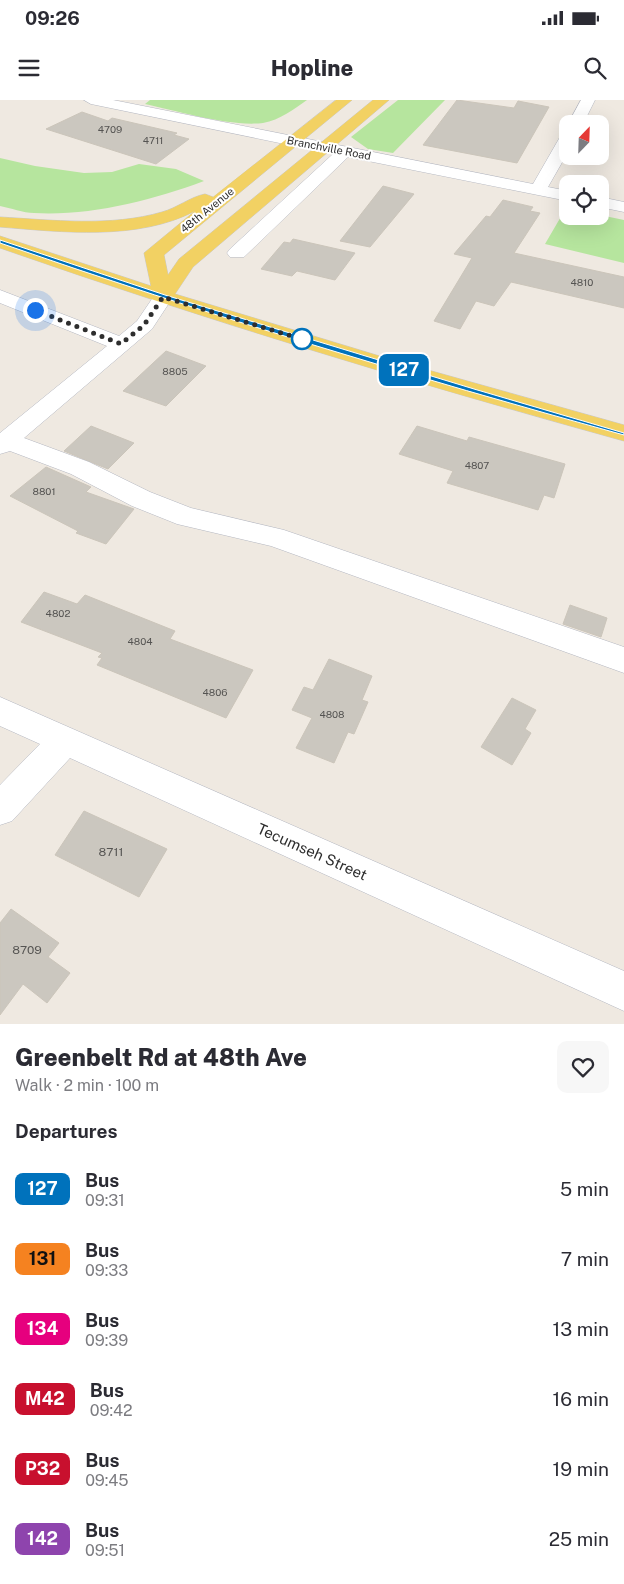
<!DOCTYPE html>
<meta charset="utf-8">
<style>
body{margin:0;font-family:"Public Sans",sans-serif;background:#f7f7f7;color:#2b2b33;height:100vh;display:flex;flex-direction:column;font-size:19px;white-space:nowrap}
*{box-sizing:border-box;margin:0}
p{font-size:16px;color:#7c7c81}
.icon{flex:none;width:28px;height:28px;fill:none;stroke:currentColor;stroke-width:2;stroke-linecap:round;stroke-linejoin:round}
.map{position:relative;height:924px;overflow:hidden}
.side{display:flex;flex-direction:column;background:#fff;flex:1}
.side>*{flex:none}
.badge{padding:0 10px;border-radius:8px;font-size:18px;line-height:32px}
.needle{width:32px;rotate:23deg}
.tools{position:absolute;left:559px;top:15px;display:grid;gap:10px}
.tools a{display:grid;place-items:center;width:50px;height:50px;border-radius:10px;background:#fff;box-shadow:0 5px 20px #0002;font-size:25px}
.you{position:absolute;width:25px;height:25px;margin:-12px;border:4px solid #fff;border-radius:50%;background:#1a73e8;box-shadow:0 0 0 8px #1a73e833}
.map>.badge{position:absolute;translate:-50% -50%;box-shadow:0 0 0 2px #fff}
h2{padding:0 15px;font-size:19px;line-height:45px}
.round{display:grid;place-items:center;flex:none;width:52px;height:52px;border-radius:10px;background:#f7f7f7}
.head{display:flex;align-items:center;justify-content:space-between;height:85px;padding:0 15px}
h1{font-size:24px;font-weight:800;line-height:38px}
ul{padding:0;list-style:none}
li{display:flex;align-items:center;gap:15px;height:70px;padding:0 15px}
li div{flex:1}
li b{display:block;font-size:19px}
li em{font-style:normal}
li .badge{min-width:55px;font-weight:700;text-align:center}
.status{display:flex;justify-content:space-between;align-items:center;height:35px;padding:0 25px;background:#fff;direction:ltr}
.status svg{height:14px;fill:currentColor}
header{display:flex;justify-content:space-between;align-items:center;height:65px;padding:0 15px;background:#fff;font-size:22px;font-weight:800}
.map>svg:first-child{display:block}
.green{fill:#b6e59e}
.building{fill:#cbc7bf;stroke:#cbc5ba}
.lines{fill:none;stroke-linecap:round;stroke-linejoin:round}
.minor-casing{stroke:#b4b7c1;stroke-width:1}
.major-casing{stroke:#c9c9c9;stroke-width:1}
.minor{fill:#fff;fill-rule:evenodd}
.major{fill:#f2d163;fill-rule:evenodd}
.line{fill:#0072bc;stroke:#fff}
.walk{stroke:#2e2e2e;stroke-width:5;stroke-dasharray:0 9}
.stop-dot{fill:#fff;stroke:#0072bc;stroke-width:2.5}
.labels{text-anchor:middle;stroke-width:4;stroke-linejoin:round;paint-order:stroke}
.number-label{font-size:10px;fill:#555452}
.far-street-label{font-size:11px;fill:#2e2e2e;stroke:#fff}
.near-number-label{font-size:12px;fill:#555452}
.near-street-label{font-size:15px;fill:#2e2e2e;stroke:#fff}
</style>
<div class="status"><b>09:26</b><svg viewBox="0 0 49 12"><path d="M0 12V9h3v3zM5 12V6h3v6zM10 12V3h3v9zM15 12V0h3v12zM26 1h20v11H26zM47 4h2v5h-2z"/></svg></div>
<header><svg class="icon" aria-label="menu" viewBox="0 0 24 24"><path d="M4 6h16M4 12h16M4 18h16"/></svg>Hopline<svg class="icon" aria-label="search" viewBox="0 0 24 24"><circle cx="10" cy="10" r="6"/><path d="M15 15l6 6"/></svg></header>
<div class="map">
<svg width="624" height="924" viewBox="0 0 624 924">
<rect width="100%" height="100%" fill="#efe9e1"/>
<path class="green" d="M 150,0 L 307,0 C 294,9 280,20 263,23 C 230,27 178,11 145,4 Z
M 398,0 L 445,0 L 393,53 L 368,49 L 351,37 Z
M 0,58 L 35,66 L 84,73 L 112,72 L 139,64 L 176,69 L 204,81 C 150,101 91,116 34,113 C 23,113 11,108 0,106 Z
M 566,108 L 568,116 L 600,115 L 624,120 L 624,163 L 545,144 Z"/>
<path class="building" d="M 457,0 L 514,8 L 518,1 L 549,7 L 517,63 L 423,45 Z
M 82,12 L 108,21 L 112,18 L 177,33 L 174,35 L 189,39 L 156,64 L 46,29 Z
M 383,86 L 414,94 L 370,147 L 340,141 Z
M 503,100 L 533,107 L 530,111 L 540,113 L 514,153 L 624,177 L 624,208 L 511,182 L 494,206 L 476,201 L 460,229 L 434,221 L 472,158 L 454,154 L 486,116 L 490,117 Z
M 293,139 L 355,153 L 335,180 L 297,171 L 292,176 L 261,169 L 284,142 L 290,143 Z
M 166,251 L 206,266 L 166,306 L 123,291 Z
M 91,326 L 134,343 L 108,369 L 64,351 Z
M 417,326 L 467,341 L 469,337 L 565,364 L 554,398 L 544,395 L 538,410 L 447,383 L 453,371 L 399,354 Z
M 46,367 L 91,387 L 86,392 L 134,409 L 106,444 L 76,433 L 78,431 L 10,396 Z
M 44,492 L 77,504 L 85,495 L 175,531 L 170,539 L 253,570 L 226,618 L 97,565 L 102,558 L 98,557 L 102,553 L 21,522 Z
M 570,505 L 607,518 L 601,537 L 563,524 Z
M 329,559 L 372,576 L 362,600 L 368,602 L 354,634 L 348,632 L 334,663 L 296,648 L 312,618 L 292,610 L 304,587 L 313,590 Z
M 512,598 L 536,610 L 525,629 L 531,633 L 512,665 L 481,647 Z
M 84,711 L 167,749 L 139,797 L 55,755 Z
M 11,809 L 59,843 L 48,857 L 70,873 L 47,903 L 23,884 L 0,915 L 0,823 Z"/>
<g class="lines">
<defs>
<path id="minor" d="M 84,0 L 113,0 L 533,84 L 560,37 L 568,32 L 568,52 L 548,87 L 568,91 L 568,101 L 348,57 L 244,157 L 230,157 L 227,153 L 230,149 L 333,54 L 91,4 Z
M 581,0 L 595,0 L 583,24 L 568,24 Z
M 600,97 L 624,102 L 624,112 L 600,107 Z
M 0,190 L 119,236 L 137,221 L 156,193 L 163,191 L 170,193 L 173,197 L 152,229 L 24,338 L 89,362 L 150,392 L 191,408 L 284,430 L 624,547 L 624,573 L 271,446 L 177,424 L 132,406 L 71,374 L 10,351 L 0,354 L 0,333 L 107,246 L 0,203 Z
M 0,597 L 624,871 L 624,911 L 70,658 L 12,721 L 0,725 L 0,685 L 40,644 L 0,626 Z"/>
<path id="major" d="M 336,0 L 352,0 L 164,155 L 168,175 L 179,159 L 373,0 L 389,0 L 193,167 L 175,194 L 396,261 L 624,325 L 624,341 C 414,283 206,220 0,148 L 0,136 L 151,186 L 144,153 L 195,111 C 138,141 62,132 0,127 L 0,117 C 52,120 111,127 162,112 C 177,108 190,97 205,94 L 213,97 Z"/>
</defs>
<use href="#minor" class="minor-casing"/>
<use href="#major" class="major-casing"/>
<use href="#minor" class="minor"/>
<use href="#major" class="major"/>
</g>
<path class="line" d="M 0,140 L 165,195 L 474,289 L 624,333 L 624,335 C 413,277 205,214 0,143 Z"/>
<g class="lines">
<path class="walk" d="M 35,210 L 121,244 L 144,225 L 163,197 L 308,241 L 302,239"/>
</g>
<circle class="stop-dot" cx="302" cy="239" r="10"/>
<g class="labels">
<g class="number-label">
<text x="110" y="33">4709</text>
<text x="153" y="44">4711</text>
<text x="582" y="186">4810</text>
<text x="175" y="275">8805</text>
<text x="477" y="369">4807</text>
<text x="44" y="395">8801</text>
<text x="58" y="517">4802</text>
<text x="140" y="545">4804</text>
<text x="215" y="596">4806</text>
<text x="332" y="618">4808</text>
</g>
<g class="far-street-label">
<text transform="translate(329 48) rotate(11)" y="4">Branchville Road</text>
<text transform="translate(207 110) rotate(-39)" y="4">48th Avenue</text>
</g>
<g class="near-number-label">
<text x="111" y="756">8711</text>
<text x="27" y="854">8709</text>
</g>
<g class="near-street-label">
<text transform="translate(312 752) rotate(24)" y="5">Tecumseh Street</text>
</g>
</g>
</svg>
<div class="tools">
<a><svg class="needle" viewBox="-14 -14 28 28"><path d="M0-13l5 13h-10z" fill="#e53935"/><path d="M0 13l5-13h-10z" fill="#7c7c81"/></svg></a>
<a><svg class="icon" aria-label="locate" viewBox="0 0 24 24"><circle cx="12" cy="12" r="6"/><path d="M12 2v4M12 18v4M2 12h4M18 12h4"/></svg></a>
</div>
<div class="you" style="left:35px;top:210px"></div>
<b class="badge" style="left:404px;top:270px;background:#0072bc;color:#fff">127</b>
</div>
<section class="side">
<div class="head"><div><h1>Greenbelt Rd at 48th Ave</h1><p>Walk · 2 min · 100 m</p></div><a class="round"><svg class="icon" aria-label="heart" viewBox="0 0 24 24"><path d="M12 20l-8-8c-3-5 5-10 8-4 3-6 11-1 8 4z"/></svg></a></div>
<h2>Departures</h2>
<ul>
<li><span class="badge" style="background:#0072bc;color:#fff">127</span><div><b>Bus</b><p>09:31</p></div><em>5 min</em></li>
<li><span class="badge" style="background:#f58220;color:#111">131</span><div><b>Bus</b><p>09:33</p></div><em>7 min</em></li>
<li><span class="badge" style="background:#e6007e;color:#fff">134</span><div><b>Bus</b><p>09:39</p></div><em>13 min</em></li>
<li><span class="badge" style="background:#c8102e;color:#fff">M42</span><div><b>Bus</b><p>09:42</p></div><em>16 min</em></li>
<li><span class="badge" style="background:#c8102e;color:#fff">P32</span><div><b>Bus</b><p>09:45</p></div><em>19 min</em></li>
<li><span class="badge" style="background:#8e44ad;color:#fff">142</span><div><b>Bus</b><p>09:51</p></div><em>25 min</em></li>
</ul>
</section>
